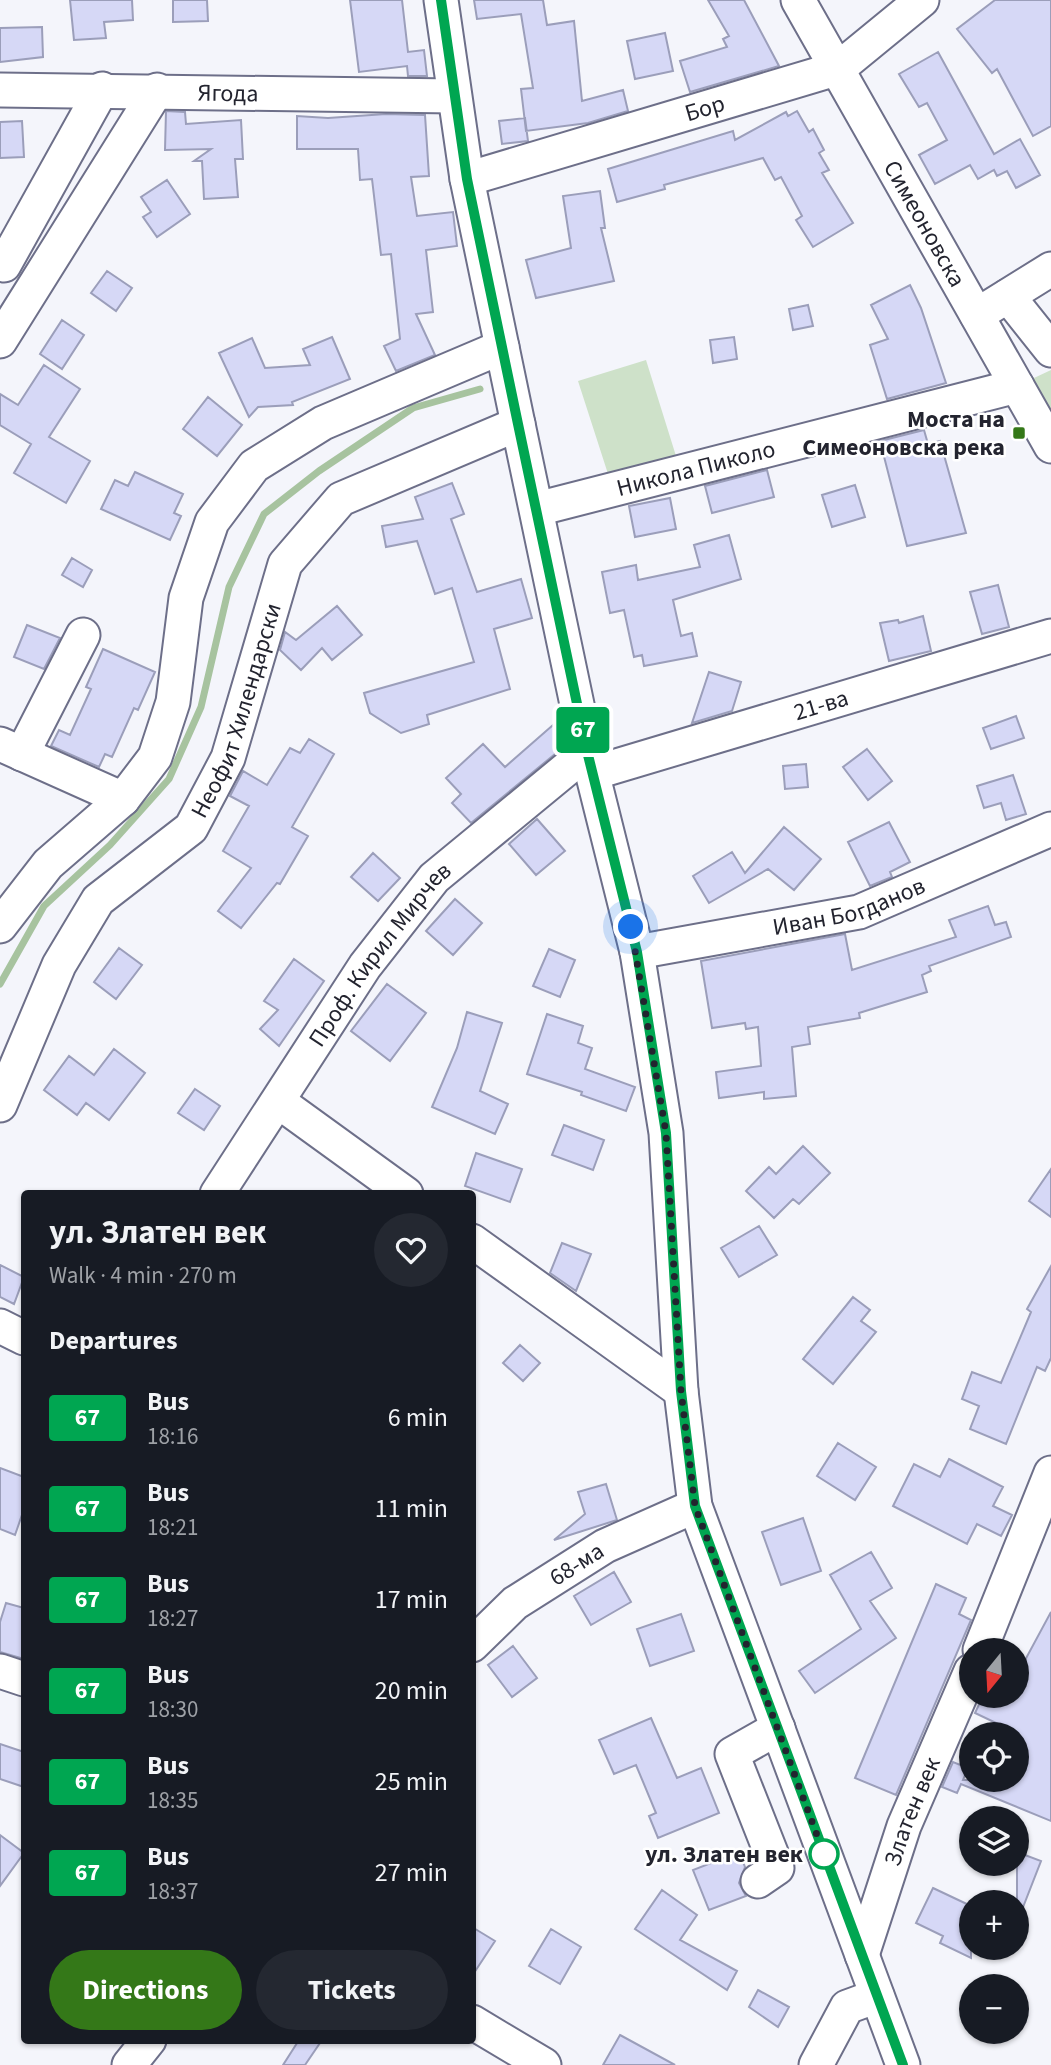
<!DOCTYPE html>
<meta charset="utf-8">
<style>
body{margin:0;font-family:"Source Sans 3",sans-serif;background:#242831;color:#f1f3f6;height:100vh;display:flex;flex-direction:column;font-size:26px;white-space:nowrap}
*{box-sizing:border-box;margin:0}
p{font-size:23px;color:#9ea1a6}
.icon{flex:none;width:38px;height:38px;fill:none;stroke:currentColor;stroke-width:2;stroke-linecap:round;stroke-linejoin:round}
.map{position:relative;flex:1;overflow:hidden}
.side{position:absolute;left:21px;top:1190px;width:455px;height:854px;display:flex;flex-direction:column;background:#171b24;border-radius:7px;box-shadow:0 2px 5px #0004}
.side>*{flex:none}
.badge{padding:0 14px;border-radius:5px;font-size:24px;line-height:46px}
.needle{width:46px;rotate:198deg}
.buttons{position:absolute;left:959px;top:1638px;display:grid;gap:14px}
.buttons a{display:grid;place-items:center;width:70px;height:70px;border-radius:50%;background:#171b24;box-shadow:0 2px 5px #0004;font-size:35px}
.you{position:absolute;width:35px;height:35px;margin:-18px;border:5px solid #fff;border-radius:50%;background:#1a73e8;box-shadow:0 0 0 10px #1a73e833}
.map>.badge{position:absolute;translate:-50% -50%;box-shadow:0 0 0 4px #fff}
h2{padding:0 28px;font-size:26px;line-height:63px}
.round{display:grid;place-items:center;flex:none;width:74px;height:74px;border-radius:37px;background:#242831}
.overview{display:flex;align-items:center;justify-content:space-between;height:119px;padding:0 28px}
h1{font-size:33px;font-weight:700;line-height:52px}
.primary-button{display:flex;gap:14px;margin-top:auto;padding:14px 28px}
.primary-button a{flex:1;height:80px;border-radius:42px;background:#347818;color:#fff;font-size:28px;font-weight:700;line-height:80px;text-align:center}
.primary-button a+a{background:#242831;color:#f1f3f6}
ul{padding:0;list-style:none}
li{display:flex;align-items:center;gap:21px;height:91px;padding:0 28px}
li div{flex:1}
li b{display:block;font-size:26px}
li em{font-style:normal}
li .badge{min-width:77px;font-weight:700;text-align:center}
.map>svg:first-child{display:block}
.green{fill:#cee1c9}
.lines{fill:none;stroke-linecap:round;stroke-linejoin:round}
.stream{stroke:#a7c39f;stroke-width:7}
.building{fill:#d6d8f6;stroke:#9b9eba;stroke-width:2}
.minor-casing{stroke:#6d6f89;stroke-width:37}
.minor{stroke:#fff;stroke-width:33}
.line-casing{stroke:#fff;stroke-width:16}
.line{stroke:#00a651;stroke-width:10}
.walk{stroke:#23242f;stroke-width:7;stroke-dasharray:0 12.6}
.poi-dot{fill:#347818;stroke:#fff;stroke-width:2.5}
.stop-dot{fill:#fff;stroke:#00a651;stroke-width:3.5}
.labels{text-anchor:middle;stroke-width:5;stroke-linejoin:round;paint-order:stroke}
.street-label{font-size:24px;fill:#23242f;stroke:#fff}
.poi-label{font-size:24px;font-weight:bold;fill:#23242f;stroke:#fff;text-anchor:end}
.stop-label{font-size:24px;font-weight:bold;fill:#23242f;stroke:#fff;text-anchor:end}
</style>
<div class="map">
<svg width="1051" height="2065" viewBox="0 0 1051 2065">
<rect width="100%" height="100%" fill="#f4f5fb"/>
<path class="green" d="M 646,360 L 676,456 L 609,477 L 578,381 Z
M 1051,370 L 1051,446 L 1017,386 Z"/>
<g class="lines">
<path class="stream" d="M 0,984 L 44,906 L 110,845 L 169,779 L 201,707 L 229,587 L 264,514 L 319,471 L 413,408 L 480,389"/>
</g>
<path class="building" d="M 70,0 L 132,0 L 133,20 L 104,22 L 106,38 L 74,40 Z
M 173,0 L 207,0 L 208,21 L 173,22 Z
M 350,0 L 402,0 L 408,52 L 424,50 L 427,76 L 408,76 L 407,66 L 359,72 Z
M 474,0 L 543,0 L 547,25 L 574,21 L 582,101 L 623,90 L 628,111 L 588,123 L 526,131 L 521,89 L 533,88 L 521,14 L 477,19 Z
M 708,0 L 744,0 L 779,66 L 690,92 L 680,61 L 727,47 L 723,39 L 729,36 Z
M 995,0 L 1051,0 L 1051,126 L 1033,136 L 997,69 L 992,73 L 957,29 Z
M 42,27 L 43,57 L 0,62 L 0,28 Z
M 665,33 L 673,71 L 635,79 L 627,41 Z
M 938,52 L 994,154 L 1020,139 L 1040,175 L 1016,188 L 1007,171 L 997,176 L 994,170 L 978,179 L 970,165 L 935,184 L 919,155 L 947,140 L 927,103 L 919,107 L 899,74 Z
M 166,111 L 185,112 L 186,124 L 241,120 L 243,159 L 235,159 L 238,197 L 204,199 L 202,161 L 194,161 L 211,149 L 165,150 Z
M 797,111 L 809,132 L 813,129 L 824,150 L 819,153 L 829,170 L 822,173 L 853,223 L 813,247 L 796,220 L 802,216 L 781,177 L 775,180 L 763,158 L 664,185 L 665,189 L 617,202 L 608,169 L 733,131 L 735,140 L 786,112 L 788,116 Z
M 386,114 L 425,115 L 429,176 L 411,177 L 417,216 L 453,212 L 457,246 L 426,250 L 433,312 L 416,314 L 435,355 L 396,371 L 384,346 L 400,339 L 391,254 L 381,255 L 372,179 L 360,180 L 358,149 L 297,149 L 297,116 L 328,118 Z
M 525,118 L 528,141 L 502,144 L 499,121 Z
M 22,121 L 24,157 L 0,158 L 0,122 Z
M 167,180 L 190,214 L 157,237 L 143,217 L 151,212 L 141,197 Z
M 600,191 L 605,228 L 601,228 L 614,281 L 536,298 L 526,260 L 571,248 L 563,196 Z
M 107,271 L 132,288 L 116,311 L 91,293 Z
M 910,285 L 921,308 L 946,383 L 887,399 L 870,345 L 888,339 L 871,305 Z
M 808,305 L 813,326 L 793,330 L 789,309 Z
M 62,320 L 84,335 L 62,369 L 40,354 Z
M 332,337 L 350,379 L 292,402 L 293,405 L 258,407 L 249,417 L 219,353 L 252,338 L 265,368 L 310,365 L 303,349 Z
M 734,337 L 737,359 L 713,363 L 710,340 Z
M 44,365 L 80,389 L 49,437 L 90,461 L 66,503 L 14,473 L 31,444 L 0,425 L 0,394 L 18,405 Z
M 208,397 L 242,425 L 217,456 L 183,429 Z
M 924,430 L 928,444 L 940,441 L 966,533 L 907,546 L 880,441 Z
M 767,470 L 774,497 L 712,513 L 705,486 Z
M 135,472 L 183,494 L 174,513 L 181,516 L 170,540 L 101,509 L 115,480 L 128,486 Z
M 452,483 L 464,514 L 451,519 L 477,592 L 521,579 L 532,618 L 494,629 L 510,689 L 427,715 L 429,724 L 401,733 L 370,713 L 364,693 L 474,662 L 452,588 L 435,594 L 417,541 L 386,547 L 382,526 L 423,519 L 415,497 Z
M 855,485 L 865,517 L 832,527 L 822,495 Z
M 670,498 L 676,529 L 635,537 L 629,506 Z
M 729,535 L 741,579 L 673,600 L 681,636 L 692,633 L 697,656 L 644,666 L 642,655 L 634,657 L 624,610 L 610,613 L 602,572 L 636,565 L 638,580 L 700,567 L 694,545 Z
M 72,558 L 92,570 L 83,587 L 62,575 Z
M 998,585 L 1009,627 L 982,634 L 970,592 Z
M 337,606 L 362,635 L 332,660 L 322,648 L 301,670 L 280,650 L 285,632 L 296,640 Z
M 923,616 L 931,651 L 889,661 L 880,623 L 898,620 L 899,623 Z
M 27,625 L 60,638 L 44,669 L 14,657 Z
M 103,649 L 155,672 L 138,710 L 134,708 L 112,757 L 105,754 L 99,767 L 51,746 L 59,730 L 70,735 L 91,689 L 86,687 Z
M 709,672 L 741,682 L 732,711 L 692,723 Z
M 1016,716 L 1024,738 L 991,749 L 983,728 Z
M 553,725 L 566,745 L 471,823 L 452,803 L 461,794 L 446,778 L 483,744 L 505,767 Z
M 309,739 L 334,754 L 292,827 L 308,836 L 280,884 L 277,883 L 241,928 L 218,911 L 251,868 L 223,851 L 249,806 L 230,796 L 243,771 L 267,785 L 290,748 L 300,753 Z
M 867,749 L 892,781 L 868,800 L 843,767 Z
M 806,764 L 808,787 L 785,789 L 783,766 Z
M 1013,775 L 1026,814 L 1006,820 L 1001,803 L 984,808 L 977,786 Z
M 537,819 L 565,851 L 536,875 L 509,844 Z
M 889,822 L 910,862 L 890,872 L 892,877 L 870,886 L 848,842 Z
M 784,827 L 821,859 L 794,890 L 768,869 L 709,903 L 693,876 L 732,852 L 745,873 Z
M 373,853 L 400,878 L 378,901 L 351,877 Z
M 455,899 L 482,923 L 453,955 L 426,931 Z
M 988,906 L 995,925 L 1006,922 L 1011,937 L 929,966 L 931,971 L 922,975 L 927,992 L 859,1013 L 860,1018 L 808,1027 L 810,1044 L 792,1047 L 796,1096 L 764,1099 L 764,1092 L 719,1098 L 716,1072 L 761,1066 L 758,1027 L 746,1029 L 745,1023 L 712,1028 L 701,961 L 845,934 L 852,970 L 956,937 L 949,920 Z
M 119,948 L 142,965 L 116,999 L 94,982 Z
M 549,949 L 575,960 L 560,997 L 533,986 Z
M 294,959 L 324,981 L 279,1046 L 260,1029 L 278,1010 L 264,1001 Z
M 387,984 L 426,1013 L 390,1061 L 351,1031 Z
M 467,1012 L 502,1023 L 480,1091 L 508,1104 L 495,1134 L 432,1107 L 457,1048 Z
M 547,1014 L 583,1026 L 578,1043 L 592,1048 L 585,1069 L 635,1087 L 626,1111 L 581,1095 L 582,1092 L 527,1074 Z
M 114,1049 L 145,1073 L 109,1120 L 86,1103 L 77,1115 L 44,1090 L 69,1056 L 94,1075 Z
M 195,1089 L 220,1106 L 204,1130 L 178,1113 Z
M 564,1125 L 604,1140 L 593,1170 L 552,1155 Z
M 803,1146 L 830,1173 L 799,1204 L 793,1199 L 774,1218 L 746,1191 L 769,1167 L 776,1174 Z
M 476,1153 L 522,1169 L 510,1202 L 465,1186 Z
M 1051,1169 L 1051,1217 L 1029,1201 Z
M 759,1226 L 777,1255 L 739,1277 L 721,1248 Z
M 562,1243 L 591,1254 L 576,1291 L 550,1273 Z
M 0,1265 L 24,1277 L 14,1304 L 0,1297 Z
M 1051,1266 L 1051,1358 L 1045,1371 L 1037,1367 L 1006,1444 L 970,1429 L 979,1406 L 962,1399 L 972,1372 L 1001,1383 L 1031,1312 L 1027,1309 Z
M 853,1297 L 870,1310 L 861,1321 L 876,1332 L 833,1384 L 803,1359 Z
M 520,1345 L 540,1363 L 523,1381 L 503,1363 Z
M 838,1443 L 876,1467 L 855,1500 L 817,1476 Z
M 949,1459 L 1003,1487 L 993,1506 L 1012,1515 L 1001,1536 L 977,1524 L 967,1544 L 893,1506 L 914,1464 L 940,1477 Z
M 0,1468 L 24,1477 L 24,1509 L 15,1535 L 0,1529 Z
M 606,1484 L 617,1520 L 554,1540 L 585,1514 L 578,1492 Z
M 803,1518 L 821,1571 L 781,1585 L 762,1532 Z
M 871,1552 L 892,1588 L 870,1601 L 896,1638 L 815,1693 L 799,1671 L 861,1629 L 830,1575 Z
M 614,1572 L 631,1602 L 591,1625 L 574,1596 Z
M 936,1584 L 966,1598 L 959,1614 L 971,1620 L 896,1795 L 855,1778 Z
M 6,1603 L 24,1608 L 24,1659 L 0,1652 L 0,1622 Z
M 1051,1612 L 1051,1821 L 961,1784 L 957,1793 L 942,1787 L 953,1762 L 968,1768 L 963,1780 L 1017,1780 L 1017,1733 L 975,1713 L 983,1696 L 1017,1696 L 1017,1675 Z
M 681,1614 L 694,1651 L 650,1666 L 637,1629 Z
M 513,1646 L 537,1678 L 512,1697 L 488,1665 Z
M 651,1718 L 677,1778 L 701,1768 L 719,1813 L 658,1838 L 649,1816 L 656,1813 L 636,1765 L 614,1774 L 599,1740 Z
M 0,1744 L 24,1752 L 24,1787 L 0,1779 Z
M 0,1835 L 24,1853 L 0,1886 Z
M 739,1852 L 745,1867 L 739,1883 L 746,1896 L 709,1910 L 693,1870 Z
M 1017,1852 L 1041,1861 L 1018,1920 L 1017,1920 Z
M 933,1888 L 971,1906 L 971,1958 L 940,1943 L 943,1936 L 916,1923 Z
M 662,1890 L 697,1915 L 680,1940 L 737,1971 L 727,1990 L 635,1929 Z
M 472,1927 L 495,1941 L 472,1976 Z
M 551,1929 L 581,1947 L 560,1984 L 529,1966 Z
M 758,1990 L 789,2007 L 778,2027 L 749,2007 Z
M 620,2035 L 675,2065 L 603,2065 Z
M 299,2040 L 322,2040 L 305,2065 L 283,2065 Z"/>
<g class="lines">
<defs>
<g id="minor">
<path d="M 441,0 L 467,179 L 518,424 L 587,752 L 637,952 L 666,1133 L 681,1391 L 695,1506 L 903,2065"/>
<path id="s1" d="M 798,0 L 1051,446"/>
<path id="s2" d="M 0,90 L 454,96"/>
<path id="s3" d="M 467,179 L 839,68 L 922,0"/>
<path d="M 4,265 L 102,89"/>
<path d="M 1008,296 L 1051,350"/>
<path d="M 977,315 L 1051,269"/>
<path d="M 0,341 L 157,90"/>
<path id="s4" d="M 537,509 L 1017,386"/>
<path d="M 0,744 L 123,799"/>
<path d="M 22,754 L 83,635"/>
<path id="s5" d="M 593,773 L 1051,636"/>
<path d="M 0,926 L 48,864 L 123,799 L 155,757 L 173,702 L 186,598 L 212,522 L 254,466 L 323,423 L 502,347"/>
<path id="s6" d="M 637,952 L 859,912 L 1051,829"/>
<path d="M 279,1102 L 406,1194"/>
<path id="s7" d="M 0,1105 L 59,965 L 98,900 L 191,828 L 228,758 L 285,564 L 341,499 L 518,424"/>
<path id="s8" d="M 217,1194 L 365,966 L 434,878 L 587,752"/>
<path d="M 472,1241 L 681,1391"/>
<path d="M 0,1326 L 24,1338"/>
<path id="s9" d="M 472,1645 L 515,1603 L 605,1546 L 695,1506"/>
<path d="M 980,1650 L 1051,1473"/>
<path d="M 0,1671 L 24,1679"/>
<path d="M 758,1881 L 777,1868 L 732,1754 L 778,1728"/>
<path id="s10" d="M 862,1955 L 904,1826 L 971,1671"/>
<path d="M 472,2022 L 544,2065"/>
<path d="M 129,2065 L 149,2040"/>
<path d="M 816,2065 L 847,2007 L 877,1996"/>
</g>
</defs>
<use href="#minor" class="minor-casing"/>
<use href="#minor" class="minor"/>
</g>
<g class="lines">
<defs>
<path id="line" d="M 441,0 L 467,179 L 518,424 L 587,751 L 637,952 L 666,1133 L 681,1391 L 695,1506 L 903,2065"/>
</defs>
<use href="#line" class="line-casing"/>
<use href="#line" class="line"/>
<path class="walk" d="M 631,927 L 666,1133 L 681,1391 L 695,1506 L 824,1854"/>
</g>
<rect class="poi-dot" x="1012" y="426" width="14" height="14" rx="3.5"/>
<circle class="stop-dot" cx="824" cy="1854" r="14"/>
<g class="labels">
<g class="street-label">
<text dy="8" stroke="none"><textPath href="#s2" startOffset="228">Ягода</textPath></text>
<text dy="8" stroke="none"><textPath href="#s3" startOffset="248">Бор</textPath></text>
<text dy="8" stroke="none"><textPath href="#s1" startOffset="257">Симеоновска</textPath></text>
<text dy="8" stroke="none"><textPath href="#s4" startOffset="164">Никола Пиколо</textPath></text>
<text dy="8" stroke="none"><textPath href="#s5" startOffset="238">21-ва</textPath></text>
<text dy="8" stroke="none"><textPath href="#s7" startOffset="472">Неофит Хилендарски</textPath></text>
<text dy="8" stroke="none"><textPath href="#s6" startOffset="217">Иван Богданов</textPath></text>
<text dy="8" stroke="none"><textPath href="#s8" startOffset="290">Проф. Кирил Мирчев</textPath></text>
<text dy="8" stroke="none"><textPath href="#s9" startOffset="133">68-ма</textPath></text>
<text dy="8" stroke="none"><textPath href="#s10" startOffset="152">Златен век</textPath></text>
</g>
<g class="poi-label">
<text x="1005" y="427">Моста на<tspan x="1005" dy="28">Симеоновска река</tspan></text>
</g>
<g class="stop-label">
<text x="803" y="1862">ул. Златен век</text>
</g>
</g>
</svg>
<div class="buttons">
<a><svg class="needle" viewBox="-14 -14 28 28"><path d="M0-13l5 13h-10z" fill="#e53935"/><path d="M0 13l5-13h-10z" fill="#9ea1a6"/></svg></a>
<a><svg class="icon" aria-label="locate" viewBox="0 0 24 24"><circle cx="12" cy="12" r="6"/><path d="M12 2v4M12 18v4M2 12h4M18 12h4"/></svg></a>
<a><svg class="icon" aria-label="layers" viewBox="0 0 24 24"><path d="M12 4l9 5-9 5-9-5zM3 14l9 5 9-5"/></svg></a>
<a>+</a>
<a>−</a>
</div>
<div class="you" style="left:631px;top:927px"></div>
<b class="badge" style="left:583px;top:730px;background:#00a651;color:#fff">67</b>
<section class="side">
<div class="overview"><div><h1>ул. Златен век</h1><p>Walk · 4 min · 270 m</p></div><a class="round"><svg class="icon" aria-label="heart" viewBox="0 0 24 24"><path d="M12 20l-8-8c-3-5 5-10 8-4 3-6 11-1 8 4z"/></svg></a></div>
<h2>Departures</h2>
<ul>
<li><span class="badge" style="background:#00a651;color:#fff">67</span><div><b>Bus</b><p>18:16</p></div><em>6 min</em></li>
<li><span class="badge" style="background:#00a651;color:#fff">67</span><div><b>Bus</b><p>18:21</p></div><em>11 min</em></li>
<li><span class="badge" style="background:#00a651;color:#fff">67</span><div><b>Bus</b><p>18:27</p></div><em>17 min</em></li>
<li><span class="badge" style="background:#00a651;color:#fff">67</span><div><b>Bus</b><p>18:30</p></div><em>20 min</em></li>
<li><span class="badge" style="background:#00a651;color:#fff">67</span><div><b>Bus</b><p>18:35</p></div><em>25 min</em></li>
<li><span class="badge" style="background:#00a651;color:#fff">67</span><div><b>Bus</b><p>18:37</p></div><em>27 min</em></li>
</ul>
<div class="primary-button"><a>Directions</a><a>Tickets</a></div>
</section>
</div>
